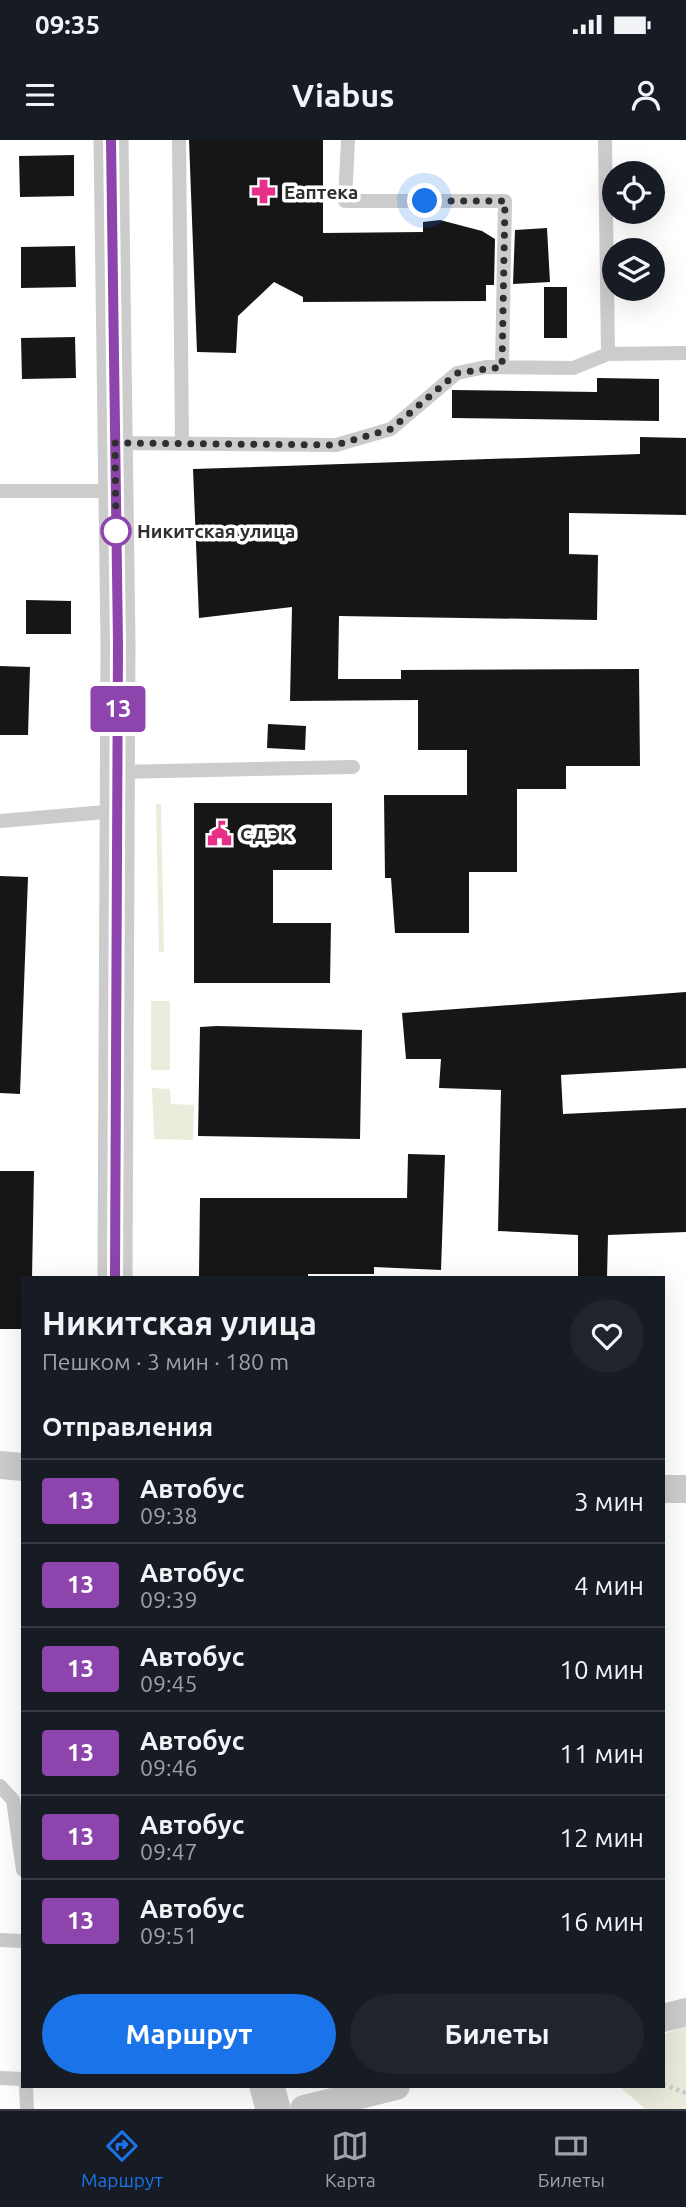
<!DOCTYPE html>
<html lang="ru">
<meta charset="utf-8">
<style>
body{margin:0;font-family:Ubuntu,sans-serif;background:#20242c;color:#f1f3f6;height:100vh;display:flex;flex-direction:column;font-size:26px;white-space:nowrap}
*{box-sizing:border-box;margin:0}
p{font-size:23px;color:#9ea1a6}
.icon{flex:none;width:38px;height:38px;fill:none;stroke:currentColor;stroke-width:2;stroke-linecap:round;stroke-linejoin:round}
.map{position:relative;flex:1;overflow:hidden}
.sheet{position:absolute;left:21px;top:1136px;width:644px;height:812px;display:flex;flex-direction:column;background:#171b24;border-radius:0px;box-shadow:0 7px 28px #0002}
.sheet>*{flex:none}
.badge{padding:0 14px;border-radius:5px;font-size:24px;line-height:46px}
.controls{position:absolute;left:602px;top:21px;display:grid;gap:14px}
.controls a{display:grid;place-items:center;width:63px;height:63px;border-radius:50%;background:#171b24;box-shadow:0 7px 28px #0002;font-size:35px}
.you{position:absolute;width:35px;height:35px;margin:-18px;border:5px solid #fff;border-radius:50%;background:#1a73e8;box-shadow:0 0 0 10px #1a73e833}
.map>.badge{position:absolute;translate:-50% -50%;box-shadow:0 0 0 4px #fff}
h2{padding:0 21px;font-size:26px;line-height:63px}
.round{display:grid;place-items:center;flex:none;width:74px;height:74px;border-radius:37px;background:#20242c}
.headline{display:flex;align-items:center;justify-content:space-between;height:119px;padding:0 21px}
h1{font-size:33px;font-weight:600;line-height:52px}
.action{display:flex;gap:14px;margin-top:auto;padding:14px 21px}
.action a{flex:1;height:80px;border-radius:42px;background:#1a73e8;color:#fff;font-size:28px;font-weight:600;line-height:80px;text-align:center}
.action a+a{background:#20242c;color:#f1f3f6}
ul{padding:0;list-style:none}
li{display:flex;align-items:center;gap:21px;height:84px;padding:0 21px;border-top:2px solid #363941}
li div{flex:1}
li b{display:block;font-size:26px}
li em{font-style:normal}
li .badge{min-width:77px;font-weight:700;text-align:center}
.status{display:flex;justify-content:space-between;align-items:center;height:49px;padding:0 35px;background:#171b24;direction:ltr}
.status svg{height:19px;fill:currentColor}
header{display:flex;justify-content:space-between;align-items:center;height:91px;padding:0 21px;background:#171b24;font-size:32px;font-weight:600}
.dock{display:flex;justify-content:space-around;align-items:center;height:98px;border-top:2px solid #363941;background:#171b24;font-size:19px;color:#9ea1a6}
.dock a{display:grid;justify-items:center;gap:4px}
.dock .active{color:#1a73e8}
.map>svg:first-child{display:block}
.green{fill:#ececdd}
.building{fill:#161616}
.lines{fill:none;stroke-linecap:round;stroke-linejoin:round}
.path{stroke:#ccc;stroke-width:4.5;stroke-dasharray:3.5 3.5;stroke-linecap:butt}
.service{stroke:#ccc;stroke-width:14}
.minor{stroke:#ccc;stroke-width:28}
.tertiary{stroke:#ccc;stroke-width:35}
.line-casing{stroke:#fff;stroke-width:16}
.line{stroke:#8e44ad;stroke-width:10}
.walk{stroke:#2f2f2f;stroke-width:7;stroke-dasharray:0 12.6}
.stop-dot{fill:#fff;stroke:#8e44ad;stroke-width:3.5}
.labels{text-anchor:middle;stroke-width:7;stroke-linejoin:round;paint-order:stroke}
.poi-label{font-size:19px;font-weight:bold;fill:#2f2f2f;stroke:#fff;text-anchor:start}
.stop-label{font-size:19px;font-weight:bold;fill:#2f2f2f;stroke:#fff;text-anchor:start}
</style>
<div class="status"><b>09:35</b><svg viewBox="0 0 49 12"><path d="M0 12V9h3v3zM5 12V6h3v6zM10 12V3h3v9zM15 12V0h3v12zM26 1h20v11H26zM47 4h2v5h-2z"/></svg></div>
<header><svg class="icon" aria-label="menu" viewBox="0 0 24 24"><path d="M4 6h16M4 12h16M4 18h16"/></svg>Viabus<svg class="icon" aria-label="person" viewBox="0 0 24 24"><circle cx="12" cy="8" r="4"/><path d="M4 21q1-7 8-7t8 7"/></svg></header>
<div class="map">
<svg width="686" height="1969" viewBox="0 0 686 1969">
<rect width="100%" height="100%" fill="#fff"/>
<path class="green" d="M 156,664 L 161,664 L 164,812 L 159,812 Z
M 151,861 L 170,861 L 170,930 L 151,930 Z
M 152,948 L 170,949 L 171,964 L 194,965 L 193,1000 L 154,999 Z
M 686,1885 L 686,1969 L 645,1969 L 619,1946 L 663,1946 L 663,1895 Z"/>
<path class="building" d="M 189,0 L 323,0 L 323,93 L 423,92 L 423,82 L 440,80 L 482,91 L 495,99 L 494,145 L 486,145 L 486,161 L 303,162 L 303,157 L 274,142 L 238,176 L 236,213 L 197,212 Z
M 74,15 L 74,56 L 20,57 L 19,16 Z
M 547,88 L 550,142 L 513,144 L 515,90 Z
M 75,106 L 76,147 L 21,148 L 21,107 Z
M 544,147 L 567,147 L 567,198 L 544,198 Z
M 75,197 L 76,238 L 22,239 L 21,198 Z
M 597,238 L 659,239 L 659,281 L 452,278 L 452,250 L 597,252 Z
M 640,297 L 686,298 L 686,375 L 569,373 L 569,414 L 598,415 L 597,480 L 339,476 L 338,539 L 401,539 L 401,530 L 639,529 L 640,626 L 566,626 L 566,649 L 517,649 L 517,732 L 469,732 L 469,793 L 395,793 L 391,738 L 385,738 L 384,655 L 467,655 L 467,610 L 418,610 L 418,560 L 290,561 L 292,467 L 199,478 L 193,329 L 640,314 Z
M 26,460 L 71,461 L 71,494 L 26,494 Z
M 0,526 L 30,527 L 28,595 L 0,595 Z
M 268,584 L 306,586 L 305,610 L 267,608 Z
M 194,663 L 332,663 L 332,730 L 273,730 L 273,783 L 331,783 L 330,843 L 194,843 Z
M 0,736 L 28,737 L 20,954 L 0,953 Z
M 686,852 L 686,928 L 561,935 L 563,974 L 686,968 L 686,1092 L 608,1095 L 607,1138 L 578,1138 L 578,1095 L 498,1091 L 501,950 L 439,948 L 441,919 L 406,919 L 402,873 Z
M 217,886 L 362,890 L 360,999 L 198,996 L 200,887 Z
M 408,1014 L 445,1015 L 441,1130 L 374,1127 L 374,1134 L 308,1134 L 308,1138 L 199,1136 L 200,1058 L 407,1058 Z
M 0,1031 L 34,1031 L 32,1138 L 23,1138 L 23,1189 L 0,1189 Z"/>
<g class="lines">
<path class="path" d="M 663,1944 L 686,1953"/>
<path class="service" d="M 179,0 L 182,303
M 348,0 L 345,61 L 505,61 L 502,227
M 605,0 L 608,214 L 686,213
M 115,303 L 336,305 L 391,289 L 457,233 L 486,227 L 573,228 L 608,214
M 0,351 L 116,351
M 118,632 L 353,627
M 0,681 L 117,671
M 0,1646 L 13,1660 L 23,1730
M 0,1800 L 23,1801
M 0,1938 L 23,1939
M 26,1946 L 27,1969"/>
<path class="minor" d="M 0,1325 L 23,1327
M 663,1349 L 686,1349
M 663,1878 L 686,1872
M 304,1969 L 396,1946"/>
<path class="tertiary" d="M 111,0 L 118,504 L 115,1138
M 267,1946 L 273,1969"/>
</g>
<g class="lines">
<defs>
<path id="line" d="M 111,0 L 118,504 L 115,1138"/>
</defs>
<use href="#line" class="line-casing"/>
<use href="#line" class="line"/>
<path class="walk" d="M 116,391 L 115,303 L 336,305 L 391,289 L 457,233 L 502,227 L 505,61 L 425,61"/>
</g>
<defs>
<symbol id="pharmacy-bare" viewBox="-9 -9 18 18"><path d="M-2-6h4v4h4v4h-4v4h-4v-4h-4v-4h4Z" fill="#e82f88" stroke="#fff" stroke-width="2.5" paint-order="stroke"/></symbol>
<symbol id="civic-bare" viewBox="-9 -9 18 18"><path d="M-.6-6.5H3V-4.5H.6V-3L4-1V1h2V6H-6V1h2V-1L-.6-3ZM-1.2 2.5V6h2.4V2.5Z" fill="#e82f88" stroke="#fff" stroke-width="2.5" paint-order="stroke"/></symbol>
</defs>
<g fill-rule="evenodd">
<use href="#pharmacy-bare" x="246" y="34" width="35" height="35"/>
<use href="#civic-bare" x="202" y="676" width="35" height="35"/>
</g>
<circle class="stop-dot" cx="116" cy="391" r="14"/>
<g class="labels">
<g class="poi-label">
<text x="284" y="59">Еаптека</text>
<text x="240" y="701">СДЭК</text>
</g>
<g class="stop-label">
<text x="137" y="398">Никитская улица</text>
</g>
</g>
</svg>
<div class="controls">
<a><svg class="icon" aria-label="locate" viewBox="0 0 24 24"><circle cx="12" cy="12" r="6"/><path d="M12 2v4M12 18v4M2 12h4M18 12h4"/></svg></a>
<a><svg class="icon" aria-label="layers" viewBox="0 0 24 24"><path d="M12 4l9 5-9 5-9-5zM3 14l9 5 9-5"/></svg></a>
</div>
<div class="you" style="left:425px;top:61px"></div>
<b class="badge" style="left:118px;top:569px;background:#8e44ad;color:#fff">13</b>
<section class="sheet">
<div class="headline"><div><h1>Никитская улица</h1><p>Пешком · 3 мин · 180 m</p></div><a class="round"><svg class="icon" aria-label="heart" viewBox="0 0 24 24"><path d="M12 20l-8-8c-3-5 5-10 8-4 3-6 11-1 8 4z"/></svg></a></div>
<h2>Отправления</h2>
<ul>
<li><span class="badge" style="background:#8e44ad;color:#fff">13</span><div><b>Автобус</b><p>09:38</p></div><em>3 мин</em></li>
<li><span class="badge" style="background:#8e44ad;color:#fff">13</span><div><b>Автобус</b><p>09:39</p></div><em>4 мин</em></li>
<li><span class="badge" style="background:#8e44ad;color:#fff">13</span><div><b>Автобус</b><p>09:45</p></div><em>10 мин</em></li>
<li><span class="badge" style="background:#8e44ad;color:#fff">13</span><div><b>Автобус</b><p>09:46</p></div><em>11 мин</em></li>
<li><span class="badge" style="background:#8e44ad;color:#fff">13</span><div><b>Автобус</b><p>09:47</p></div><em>12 мин</em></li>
<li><span class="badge" style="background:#8e44ad;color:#fff">13</span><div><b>Автобус</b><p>09:51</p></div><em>16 мин</em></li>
</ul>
<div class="action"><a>Маршрут</a><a>Билеты</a></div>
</section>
</div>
<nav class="dock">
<a class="active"><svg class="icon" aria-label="directions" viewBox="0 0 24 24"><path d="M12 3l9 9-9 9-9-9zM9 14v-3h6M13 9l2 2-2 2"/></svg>Маршрут</a>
<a><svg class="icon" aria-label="map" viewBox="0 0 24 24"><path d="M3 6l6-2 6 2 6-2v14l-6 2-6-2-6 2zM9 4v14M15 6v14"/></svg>Карта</a>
<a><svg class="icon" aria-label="tickets" viewBox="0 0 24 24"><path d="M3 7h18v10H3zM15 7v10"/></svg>Билеты</a>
</nav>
